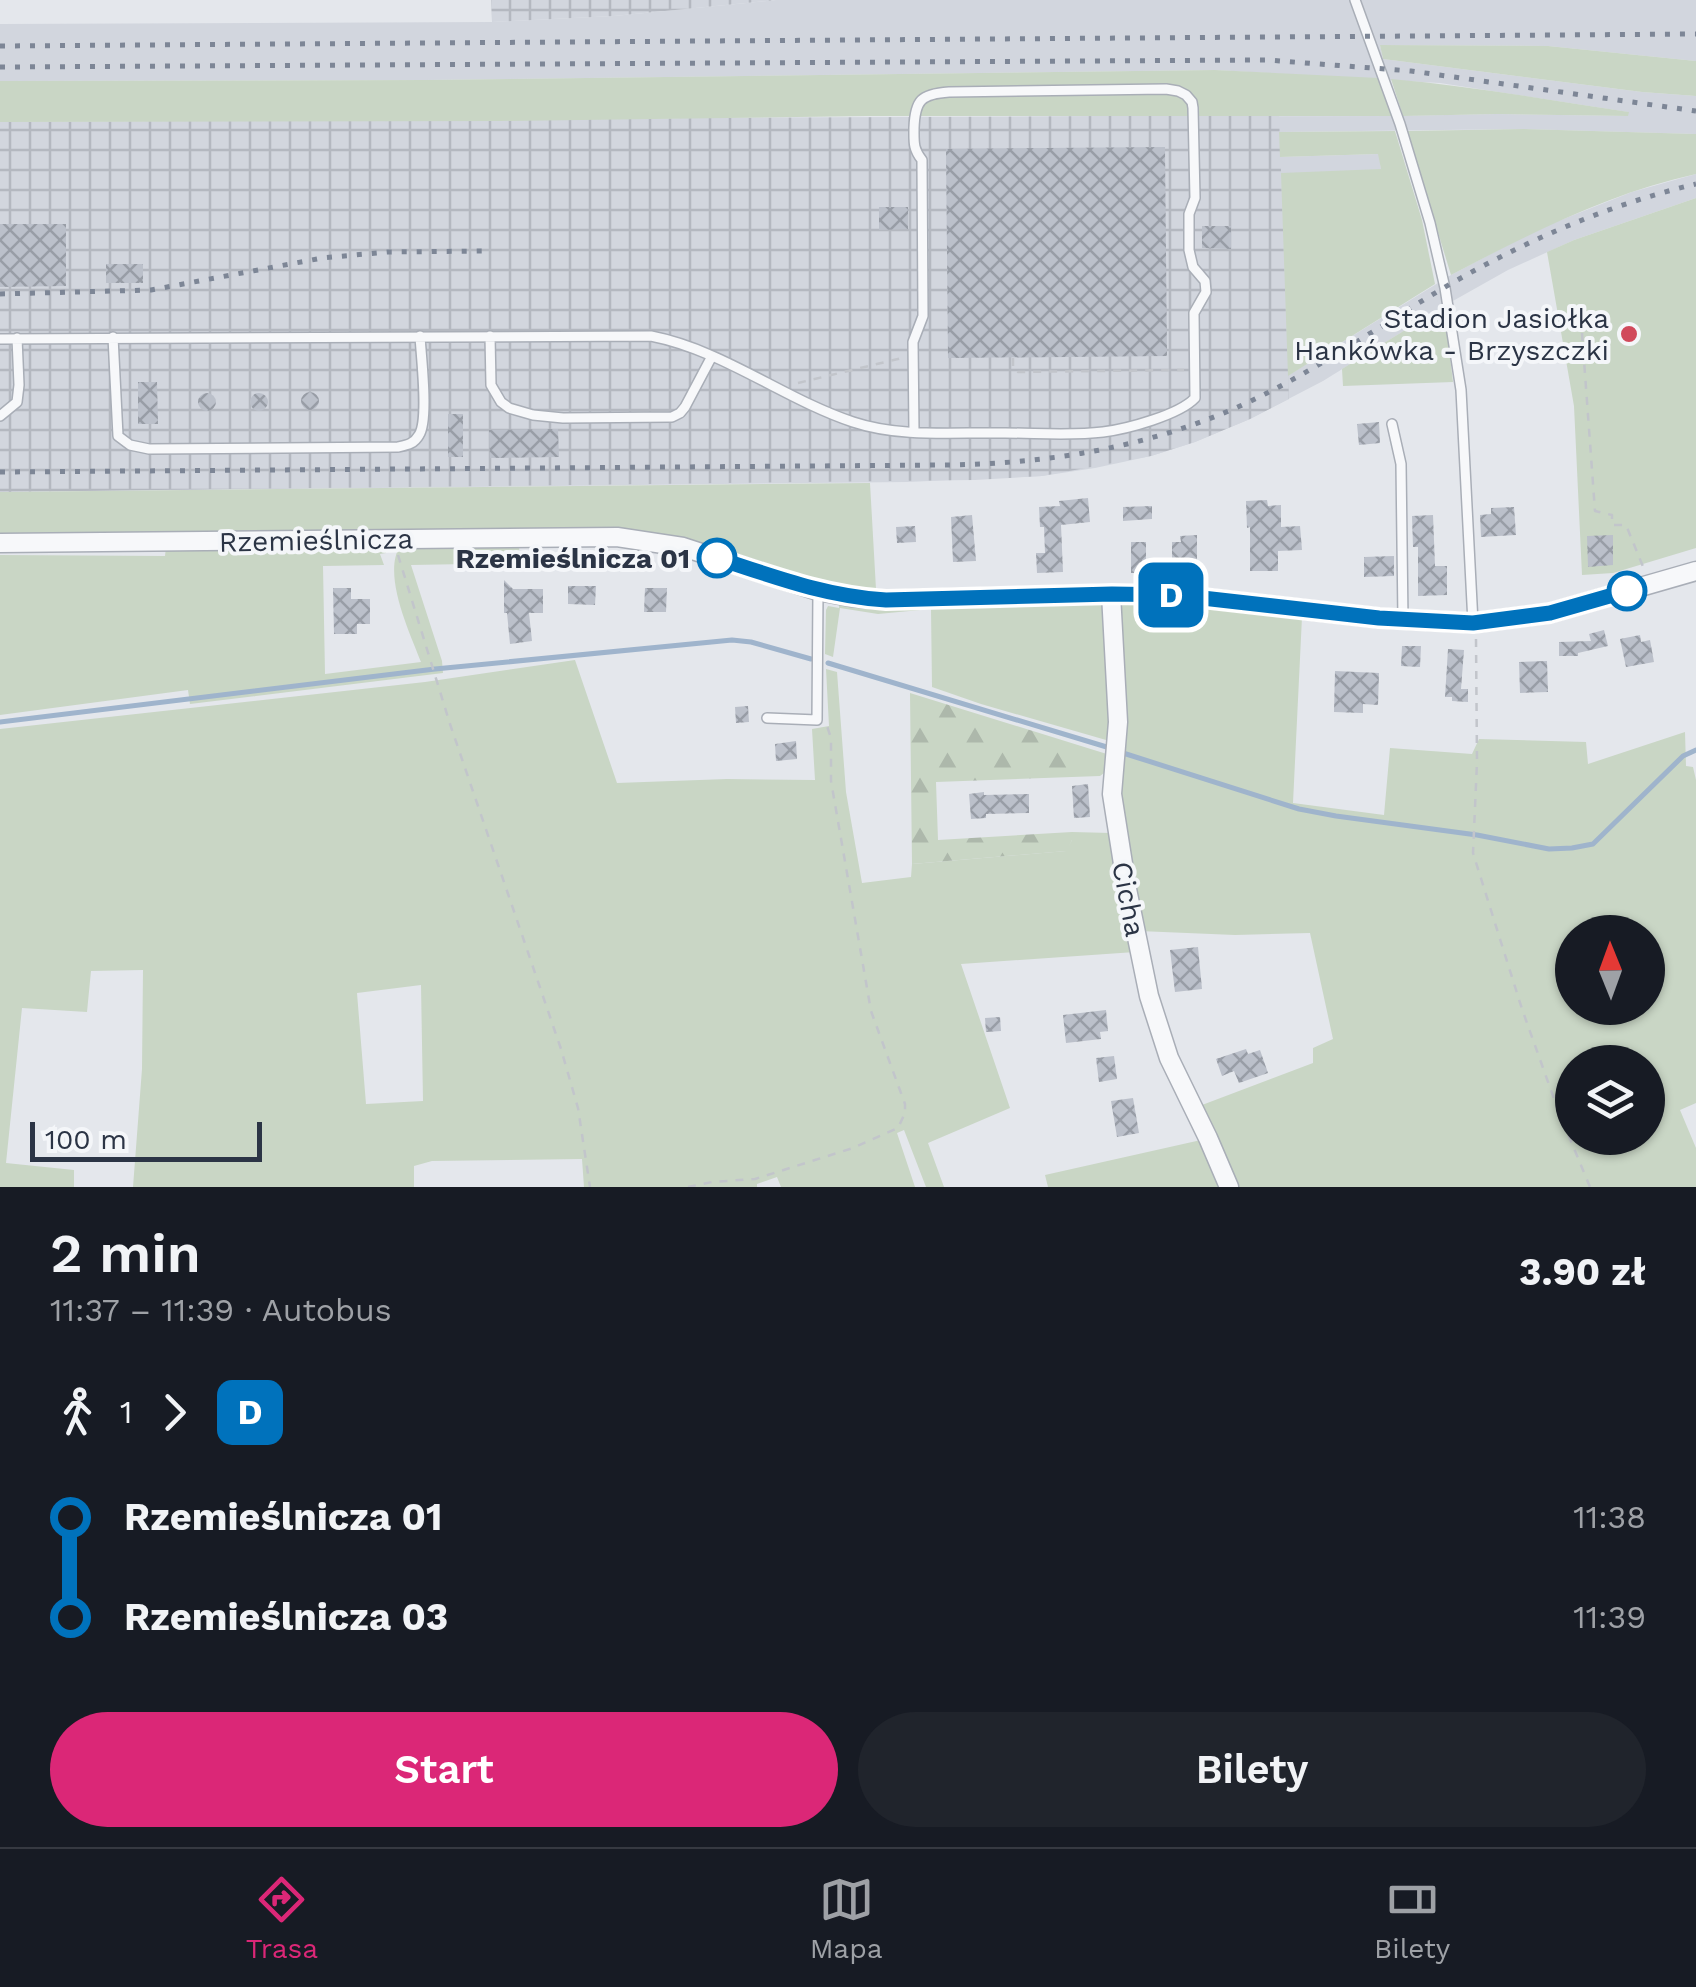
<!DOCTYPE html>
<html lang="pl">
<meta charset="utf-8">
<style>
body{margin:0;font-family:"Work Sans",sans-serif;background:#20242c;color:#f1f3f6;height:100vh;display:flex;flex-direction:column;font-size:38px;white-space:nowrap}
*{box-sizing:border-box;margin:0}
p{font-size:32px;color:#9ea1a6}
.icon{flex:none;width:55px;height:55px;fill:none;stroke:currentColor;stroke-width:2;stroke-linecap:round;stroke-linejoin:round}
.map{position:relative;height:1187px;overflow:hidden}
.side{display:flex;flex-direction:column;background:#171b24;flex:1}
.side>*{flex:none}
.badge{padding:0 20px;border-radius:15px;font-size:35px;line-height:65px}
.needle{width:65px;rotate:359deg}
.fabs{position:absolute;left:1555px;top:915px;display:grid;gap:20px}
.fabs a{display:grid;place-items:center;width:110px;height:110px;border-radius:50%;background:#171b24;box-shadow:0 2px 8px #0004;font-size:50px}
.scale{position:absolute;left:30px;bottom:25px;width:232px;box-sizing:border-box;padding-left:10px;border:5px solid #2b3445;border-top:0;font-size:28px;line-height:35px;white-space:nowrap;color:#2b3445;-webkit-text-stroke:8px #f4f6f9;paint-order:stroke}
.map>.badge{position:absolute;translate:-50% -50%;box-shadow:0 0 0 5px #fff}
.legs{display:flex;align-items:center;gap:15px;height:110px;padding:0 50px;font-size:32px}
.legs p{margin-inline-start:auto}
.headline{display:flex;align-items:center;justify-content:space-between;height:170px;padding:0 50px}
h1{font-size:55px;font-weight:600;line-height:75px}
.primary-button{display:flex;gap:20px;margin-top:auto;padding:20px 50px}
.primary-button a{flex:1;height:115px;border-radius:60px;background:#db2777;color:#fff;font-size:40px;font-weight:600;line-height:115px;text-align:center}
.primary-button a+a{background:#20242c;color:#f1f3f6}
ul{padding:0 50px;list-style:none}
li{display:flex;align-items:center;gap:35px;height:100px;font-size:38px}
li i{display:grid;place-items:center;width:15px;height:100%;margin:0 12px;background:currentColor}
li i::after{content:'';width:25px;height:25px;margin:-12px;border:8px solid;border-radius:50%;background:#171b24}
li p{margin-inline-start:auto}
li:first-child i{background:linear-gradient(#0000 50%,currentColor 0)}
li:last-child i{background:linear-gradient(currentColor 50%,#0000 0)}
.dock{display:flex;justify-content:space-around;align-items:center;height:140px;border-top:2px solid #363941;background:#171b24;font-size:28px;color:#9ea1a6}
.dock a{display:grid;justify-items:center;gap:5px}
.dock .active{color:#db2777}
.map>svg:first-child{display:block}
.built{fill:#d2d6de}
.industrial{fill:url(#industrial-grid)}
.green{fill:#c9d6c5;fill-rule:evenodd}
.forest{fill:url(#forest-firs)}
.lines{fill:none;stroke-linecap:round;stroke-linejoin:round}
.stream{stroke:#9fb4cc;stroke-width:5}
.building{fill:url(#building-cross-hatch)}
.lane-casing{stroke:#a9aeb7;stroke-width:12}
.street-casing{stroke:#a9aeb7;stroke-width:21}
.path{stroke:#c2c5cb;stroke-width:2.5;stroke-dasharray:8 8;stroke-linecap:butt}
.lane{stroke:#f7f8fa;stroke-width:9}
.street{stroke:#f7f8fa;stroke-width:18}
.rail{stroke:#7d8696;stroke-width:5;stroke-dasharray:5 10;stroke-linecap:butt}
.line-1-casing{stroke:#fff;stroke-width:22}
.line-1{stroke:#0072bc;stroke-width:15}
.poi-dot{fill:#d1495b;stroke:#f4f6f9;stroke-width:4}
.stop-1-dot{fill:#fff;stroke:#0072bc;stroke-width:5}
.labels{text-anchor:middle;stroke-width:8;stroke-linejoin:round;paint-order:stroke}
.poi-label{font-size:28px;fill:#2b3445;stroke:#f4f6f9;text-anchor:end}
.street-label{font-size:28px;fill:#2b3445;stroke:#f4f6f9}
.stop-label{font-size:28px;font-weight:bold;fill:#2b3445;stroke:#f4f6f9;text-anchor:end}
</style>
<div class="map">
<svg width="1696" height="1187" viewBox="0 0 1696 1187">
<defs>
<pattern id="industrial-grid" width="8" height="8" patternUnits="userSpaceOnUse" patternTransform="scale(2.5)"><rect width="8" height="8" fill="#d2d6de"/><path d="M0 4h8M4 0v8" fill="none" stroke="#b4b8c0"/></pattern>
<pattern id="forest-firs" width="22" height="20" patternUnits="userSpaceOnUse" patternTransform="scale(2.5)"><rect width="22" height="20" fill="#c9d6c5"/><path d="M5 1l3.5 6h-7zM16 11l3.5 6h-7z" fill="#adb8ab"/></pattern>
<pattern id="building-cross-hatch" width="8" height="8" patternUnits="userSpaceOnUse" patternTransform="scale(2.5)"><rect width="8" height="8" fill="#bbc0ca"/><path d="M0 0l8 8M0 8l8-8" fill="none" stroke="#989da6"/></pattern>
</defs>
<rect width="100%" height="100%" fill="#e4e7ec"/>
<path class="built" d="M 776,0 L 1696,0 L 1696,61 L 1548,46 L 1380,45 L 1383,59 L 1642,92 L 1696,96 L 1696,134 L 1523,129 L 1279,132 L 1280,157 L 1379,154 L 1381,169 L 1289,375 L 1451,275 L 1538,229 L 1632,192 L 1696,174 L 1696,198 L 1574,240 L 1508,270 L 1444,306 L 1323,381 L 1250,419 L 1195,442 L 1151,456 L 1095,468 L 1042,476 L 907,482 L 0,492 L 679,118 L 1397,116 L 1497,114 L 1628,116 L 1628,112 L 1440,83 L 1215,70 L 426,80 L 0,81 L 0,24 L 492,22 L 614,16 Z"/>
<path class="industrial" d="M 491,0 L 776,0 L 614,16 L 492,22 Z
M 1279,115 L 1289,399 L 1250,419 L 1195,442 L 1151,456 L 1042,476 L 975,480 L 0,492 L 0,122 Z"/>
<path class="green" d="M 1380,45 L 1548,46 L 1696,61 L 1696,96 L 1642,92 L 1383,59 Z
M 1215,70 L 1379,78 L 1392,116 L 866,116 L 500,121 L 0,122 L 0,81 L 426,80 Z
M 1391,79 C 1470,86 1550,100 1629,112 L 1628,116 L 1497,114 L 1403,116 Z
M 1523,129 L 1696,134 L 1696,174 C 1609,193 1529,234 1451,275 L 1407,131 Z
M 1395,131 L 1422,220 L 1435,284 L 1288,376 L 1281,173 L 1381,169 L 1378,154 L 1280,157 L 1279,132 Z
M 1696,198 L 1696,548 L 1613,573 L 1582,575 L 1574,406 L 1547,252 L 1574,240 Z
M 1444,306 L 1453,382 L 1343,386 L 1342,369 Z
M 870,483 L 876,589 C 811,590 754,563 693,544 C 676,539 657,535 640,531 L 0,533 L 0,492 Z
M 519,545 L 520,563 L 411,565 L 442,661 L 443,673 L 190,704 L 188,690 L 0,715 L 0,555 L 165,556 L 166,547 L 378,546 L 386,551 L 386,553 L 380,554 L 384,565 L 323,566 L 325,674 L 421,662 C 410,633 382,575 400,546 Z
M 1097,600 L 1105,604 L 1113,742 L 981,704 L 932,687 L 931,609 L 878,614 L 840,608 L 833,657 L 825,654 L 826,610 L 828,606 L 839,608 L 839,602 Z
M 1120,604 L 1176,604 L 1302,617 L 1293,803 L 1384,815 L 1390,748 L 1472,754 L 1479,739 L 1586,742 L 1588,764 L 1685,732 L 1686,766 L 1693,767 L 1696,780 L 1696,1103 L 1680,1110 L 1696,1148 L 1696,1187 L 1236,1187 L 1202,1105 L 1313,1063 L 1313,1048 L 1333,1039 L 1310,933 L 1235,935 L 1139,931 L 1120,795 ZM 1572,932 L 1648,932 L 1648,1008 L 1572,1008 ZM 1572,1062 L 1648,1062 L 1648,1138 L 1572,1138 Z
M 575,660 L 617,783 L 727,779 L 815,780 L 812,729 L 829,726 L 826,669 L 837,672 L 846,792 L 862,883 L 911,877 L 912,864 L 1066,851 L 1072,840 L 1072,832 L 1111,833 L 1135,952 L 961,964 L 1010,1108 L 928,1143 L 944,1187 L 926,1187 L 904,1130 L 897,1133 L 915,1187 L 781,1187 L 777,1177 L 757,1184 L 757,1187 L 584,1187 L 582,1159 L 432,1161 L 414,1166 L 414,1187 L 133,1187 L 142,1069 L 143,970 L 91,971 L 87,1012 L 22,1008 L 6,1163 L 74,1170 L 74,1187 L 0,1187 L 0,729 L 425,682 ZM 421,985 L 423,1101 L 366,1104 L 357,993 Z
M 1201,1140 L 1222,1187 L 1048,1187 L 1045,1175 Z"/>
<path class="forest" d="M 910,693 L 1110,755 L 1108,770 L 1100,776 L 936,782 L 938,840 L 1072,832 L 1072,840 L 1067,851 L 912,864 Z"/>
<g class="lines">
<path class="stream" d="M 828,663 L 1110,748
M 0,722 L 435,669 L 732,640 L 751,642 L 811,659
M 1123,753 L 1299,809 L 1336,816 L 1477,835 L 1549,849 L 1572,848 L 1593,844 L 1683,756 L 1696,750"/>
</g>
<path class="building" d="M 1165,147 L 1167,356 L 948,358 L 946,149 Z
M 879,207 L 908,207 L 908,229 L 879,230 Z
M 0,224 L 66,224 L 66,286 L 0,287 Z
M 1202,226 L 1231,226 L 1231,249 L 1202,248 Z
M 106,264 L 143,264 L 143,283 L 106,283 Z
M 138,382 L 157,382 L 158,424 L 138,424 Z
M301 401a9 9 0 1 1 18 0a9 9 0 1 1-18 0Z
M250 402a9 9 0 1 1 18 0a9 9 0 1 1-18 0Z
M198 402a9 9 0 1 1 18 0a9 9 0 1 1-18 0Z
M 448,414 L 463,414 L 463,457 L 448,457 Z
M 1379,422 L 1380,443 L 1359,445 L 1357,424 Z
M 558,429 L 559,457 L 490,458 L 489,430 Z
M 1088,498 L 1090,522 L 1061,525 L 1063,572 L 1037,573 L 1036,553 L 1045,553 L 1044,527 L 1040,527 L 1039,507 L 1060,506 L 1059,501 Z
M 1267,500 L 1268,506 L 1281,505 L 1281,527 L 1300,526 L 1302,550 L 1278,551 L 1278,571 L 1250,571 L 1250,527 L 1247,528 L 1246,501 Z
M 1152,506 L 1152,519 L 1123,521 L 1123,507 Z
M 1514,507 L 1516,535 L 1481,537 L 1480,515 L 1491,514 L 1491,508 Z
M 972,515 L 976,561 L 953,562 L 951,517 Z
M 1433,515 L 1435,566 L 1447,566 L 1447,595 L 1418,596 L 1418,547 L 1413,547 L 1412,516 Z
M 915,526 L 916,542 L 897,543 L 896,527 Z
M 1197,535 L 1197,563 L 1172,564 L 1172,542 L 1181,542 L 1180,536 Z
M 1613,535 L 1613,565 L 1588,567 L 1587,536 Z
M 1131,542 L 1146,542 L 1146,573 L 1131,573 Z
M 1394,556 L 1394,576 L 1364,577 L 1364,557 Z
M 504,580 L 513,589 L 543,589 L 543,613 L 529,613 L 532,641 L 510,644 L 507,613 L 504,613 Z
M 568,586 L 596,586 L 595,605 L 568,604 Z
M 333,588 L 351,588 L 351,599 L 370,599 L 370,624 L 357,624 L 357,634 L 334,634 Z
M 645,588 L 667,588 L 666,612 L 644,612 Z
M 1604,630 L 1608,646 L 1578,653 L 1578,656 L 1559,656 L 1559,642 L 1591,641 L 1589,634 Z
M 1640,635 L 1641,642 L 1650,640 L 1654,662 L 1626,667 L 1620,639 Z
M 1402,646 L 1421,646 L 1420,667 L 1401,666 Z
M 1448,649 L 1464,650 L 1461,689 L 1468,689 L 1468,702 L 1452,701 L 1452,697 L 1445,697 Z
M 1547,661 L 1548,692 L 1520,693 L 1519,662 Z
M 1335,671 L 1379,673 L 1378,705 L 1363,704 L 1363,713 L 1334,712 Z
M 748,706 L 749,722 L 736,723 L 735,707 Z
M 796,741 L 797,759 L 776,761 L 775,744 Z
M 1088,784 L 1090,817 L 1074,818 L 1072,786 Z
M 984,792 L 984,795 L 1029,794 L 1029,813 L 986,814 L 986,818 L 971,819 L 969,794 Z
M 1198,947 L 1202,989 L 1175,992 L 1170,950 Z
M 1106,1010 L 1108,1031 L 1100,1032 L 1101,1039 L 1066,1043 L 1063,1015 Z
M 1000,1017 L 1001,1031 L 986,1032 L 985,1018 Z
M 1246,1049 L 1248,1054 L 1260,1050 L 1268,1073 L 1239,1083 L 1234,1071 L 1222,1076 L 1216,1059 Z
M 1114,1056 L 1117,1079 L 1099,1082 L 1096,1058 Z
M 1133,1098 L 1139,1133 L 1117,1137 L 1111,1101 Z"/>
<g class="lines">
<defs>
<path id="lane" d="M 1355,0 L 1400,124 L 1430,223 L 1445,288 L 1461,390 L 1473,623
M 490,336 L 491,385 L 501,402 L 509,408 L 533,415 L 563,418 L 672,417 L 680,413 L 685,407 L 712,356
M 113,337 L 118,436 L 130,445 L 149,449 L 398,447 C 407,445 414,444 419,435 C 429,420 421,356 420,336
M 0,339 L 651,336 C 723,350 784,399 853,422 C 901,438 955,432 1005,433 C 1037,433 1071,436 1103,432 C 1127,429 1179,415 1195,398 L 1194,313 L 1206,292 L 1205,281 L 1193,267 L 1189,250 L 1189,214 L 1195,198 L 1193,108 L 1192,102 L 1186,95 L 1178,91 L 1166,89 L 949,92 C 921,94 915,100 914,128 C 914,142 913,149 922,160 L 923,316 L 913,342 L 914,432
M 0,416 L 17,402 L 19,385 L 17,338
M 1392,424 L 1401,464 L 1403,620
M 767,718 L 817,720 L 818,592"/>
<path id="street" d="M 0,543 L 617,537 L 683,547 L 818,591 L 851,597 L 886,600 L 1111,594 L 1176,595 L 1379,618 L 1473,623 L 1550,613 L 1696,571
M 1111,594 L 1118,722 L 1112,794 L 1127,889 L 1149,996 L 1169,1058 L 1208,1138 L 1229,1187"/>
</defs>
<use href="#lane" class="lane-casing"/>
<use href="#street" class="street-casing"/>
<path class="path" d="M 1582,333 L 1595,511 L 1612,515 L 1612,525 L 1626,525 L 1644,569
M 1013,358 L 1013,369 L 1018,372 L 1184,370
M 798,383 L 902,358
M 398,555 L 450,724 L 561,1049 L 578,1108 L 590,1187
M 1476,639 L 1477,762 L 1473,853 L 1522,1009 L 1558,1110 L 1590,1187
M 688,1187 L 712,1182 L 755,1179 L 853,1148 L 898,1128 L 905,1113 L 905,1104 L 871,1011 L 831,781 L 831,738 L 827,726"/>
<use href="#lane" class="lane"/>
<use href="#street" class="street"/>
<path class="rail" d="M 0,46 L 1696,34
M 0,67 L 1267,60 L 1411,71 L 1696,111
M 0,294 L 151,290 L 322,258 L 387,252 L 487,251
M 0,472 L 944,465 C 1046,464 1146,448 1240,406 C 1302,378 1359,340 1417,304 C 1502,251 1598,207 1696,184"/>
</g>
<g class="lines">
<defs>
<path id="line-1" d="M 717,558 C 775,577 825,596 886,600 L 1112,594 L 1176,595 L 1379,618 L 1473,623 L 1550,613 L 1627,591"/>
</defs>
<use href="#line-1" class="line-1-casing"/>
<use href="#line-1" class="line-1"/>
</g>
<circle class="poi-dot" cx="1629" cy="334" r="10"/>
<g class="stop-1-dot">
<circle cx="717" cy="558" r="18"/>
<circle cx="1627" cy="591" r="18"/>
</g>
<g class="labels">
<g class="poi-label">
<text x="1609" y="328">Stadion Jasiołka<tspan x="1609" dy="32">Hankówka - Brzyszczki</tspan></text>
</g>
<g class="street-label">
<text transform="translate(316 540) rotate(-1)" y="10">Rzemieślnicza</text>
<text transform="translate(1129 899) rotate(79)" y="10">Cicha</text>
</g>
<g class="stop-label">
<text x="690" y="568">Rzemieślnicza 01</text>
</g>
</g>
</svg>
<div class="fabs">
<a><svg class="needle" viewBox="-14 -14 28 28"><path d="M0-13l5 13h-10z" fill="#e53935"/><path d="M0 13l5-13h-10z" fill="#9ea1a6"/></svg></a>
<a><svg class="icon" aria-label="layers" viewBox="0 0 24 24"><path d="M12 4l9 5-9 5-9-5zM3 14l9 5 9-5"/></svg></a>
</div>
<div class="scale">100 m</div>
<b class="badge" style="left:1171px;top:595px;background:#0072bc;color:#fff">D</b>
</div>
<section class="side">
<div class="headline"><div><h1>2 min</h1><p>11:37 – 11:39 · Autobus</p></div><b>3.90 zł</b></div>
<div class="legs"><svg class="icon" aria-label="walk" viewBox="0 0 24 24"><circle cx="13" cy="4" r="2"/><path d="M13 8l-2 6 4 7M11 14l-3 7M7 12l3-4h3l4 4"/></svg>1<svg class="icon" aria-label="forward" viewBox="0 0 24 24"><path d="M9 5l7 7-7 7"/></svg><b class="badge" style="background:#0072bc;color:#fff">D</b></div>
<ul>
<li><i style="color:#0072bc"></i><b>Rzemieślnicza 01</b><p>11:38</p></li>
<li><i style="color:#0072bc"></i><b>Rzemieślnicza 03</b><p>11:39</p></li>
</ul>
<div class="primary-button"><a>Start</a><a>Bilety</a></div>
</section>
<nav class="dock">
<a class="active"><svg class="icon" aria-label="directions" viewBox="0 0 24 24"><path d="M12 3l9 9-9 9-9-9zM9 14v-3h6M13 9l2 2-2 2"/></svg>Trasa</a>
<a><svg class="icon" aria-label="map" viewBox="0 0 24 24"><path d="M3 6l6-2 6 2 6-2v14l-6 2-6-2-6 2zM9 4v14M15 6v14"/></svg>Mapa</a>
<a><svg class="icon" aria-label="tickets" viewBox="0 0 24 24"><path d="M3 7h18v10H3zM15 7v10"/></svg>Bilety</a>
</nav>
